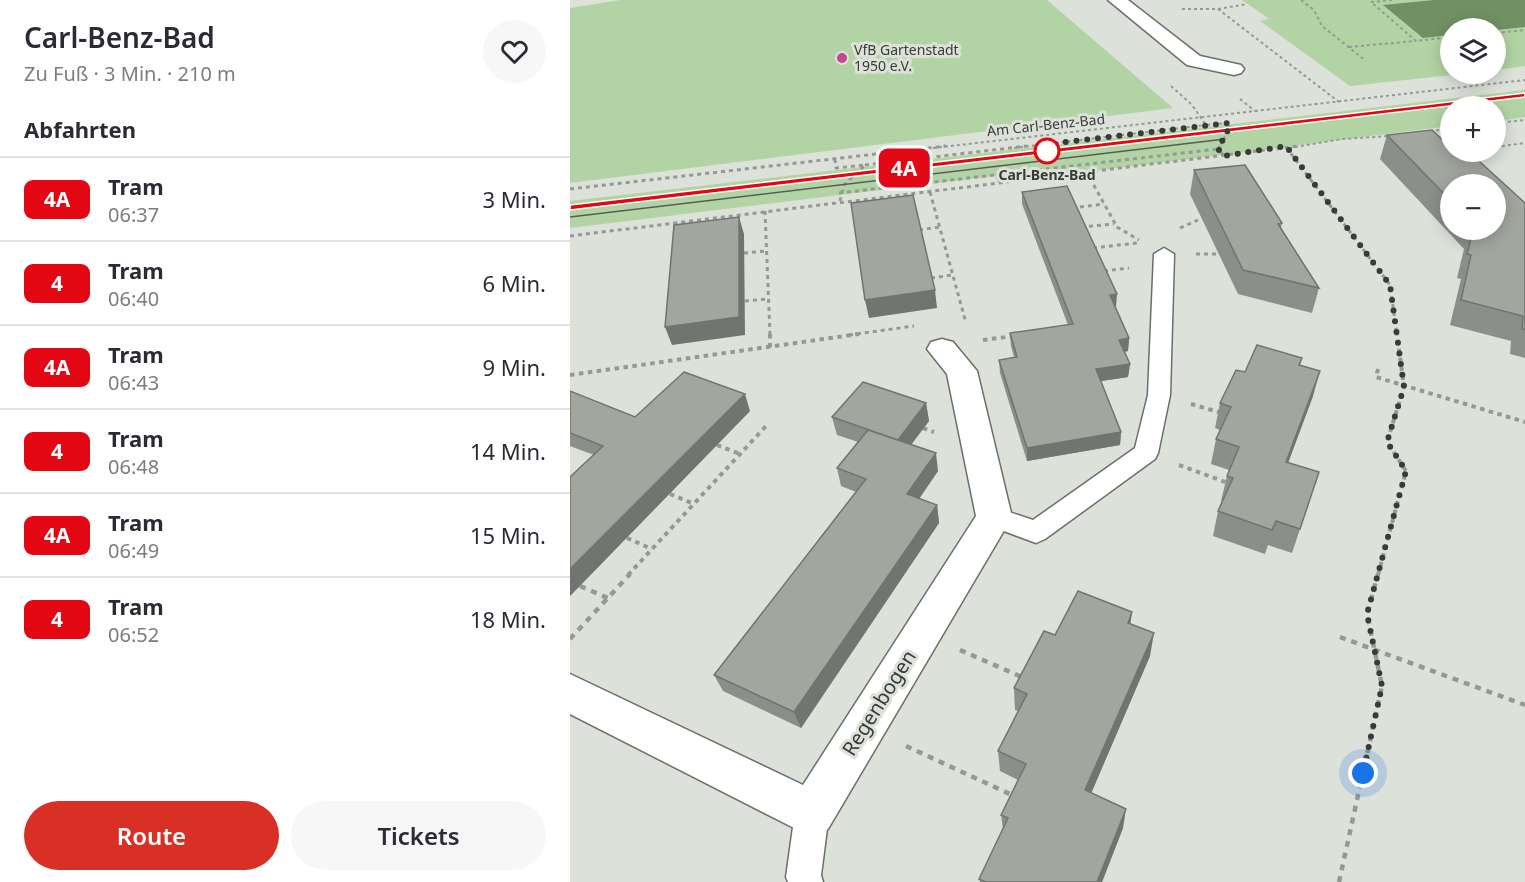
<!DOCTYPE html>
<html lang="de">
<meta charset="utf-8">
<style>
body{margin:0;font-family:"Noto Sans",sans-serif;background:#f7f7f7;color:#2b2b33;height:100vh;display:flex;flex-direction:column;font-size:22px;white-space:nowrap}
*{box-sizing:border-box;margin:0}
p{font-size:20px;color:#7c7c81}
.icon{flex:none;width:33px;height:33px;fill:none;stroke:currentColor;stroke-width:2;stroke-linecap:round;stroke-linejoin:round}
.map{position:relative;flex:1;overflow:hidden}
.side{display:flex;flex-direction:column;background:#fff;width:570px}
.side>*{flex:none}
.badge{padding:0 12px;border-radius:9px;font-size:21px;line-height:39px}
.fabs{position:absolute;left:870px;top:18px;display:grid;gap:12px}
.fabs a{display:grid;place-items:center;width:66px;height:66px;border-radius:50%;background:#fff;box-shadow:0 3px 15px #0003;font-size:30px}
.you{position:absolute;width:30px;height:30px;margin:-15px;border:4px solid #fff;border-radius:50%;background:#1a73e8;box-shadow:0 0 0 9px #1a73e833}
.map>.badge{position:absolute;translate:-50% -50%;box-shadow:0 0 0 3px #fff}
h2{padding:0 24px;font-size:22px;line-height:54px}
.round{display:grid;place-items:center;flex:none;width:63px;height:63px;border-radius:32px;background:#f7f7f7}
.head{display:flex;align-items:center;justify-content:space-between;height:102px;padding:0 24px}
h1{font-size:28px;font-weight:600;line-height:45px}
.button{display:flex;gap:12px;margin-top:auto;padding:12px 24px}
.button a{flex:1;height:69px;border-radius:36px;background:#d93025;color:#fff;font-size:24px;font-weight:600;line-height:69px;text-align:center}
.button a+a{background:#f7f7f7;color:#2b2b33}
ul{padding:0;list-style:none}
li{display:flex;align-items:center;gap:18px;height:84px;padding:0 24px;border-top:2px solid #e1e1e2}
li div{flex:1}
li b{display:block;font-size:22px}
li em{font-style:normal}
li .badge{min-width:66px;font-weight:700;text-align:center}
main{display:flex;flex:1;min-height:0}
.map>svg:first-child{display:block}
.green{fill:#b2d4a4}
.water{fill:#719163}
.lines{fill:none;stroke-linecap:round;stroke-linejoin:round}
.service-casing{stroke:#6b6f69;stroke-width:3}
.minor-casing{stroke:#6b6f69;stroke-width:3}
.path-far3{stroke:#959994;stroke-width:2;stroke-dasharray:3 3;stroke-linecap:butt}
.path-far2{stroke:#959994;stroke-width:3;stroke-dasharray:4 4;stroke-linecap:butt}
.path-far1{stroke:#959994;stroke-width:4;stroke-dasharray:4.5 4.5;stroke-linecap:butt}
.path{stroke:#959994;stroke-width:4.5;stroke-dasharray:6 6;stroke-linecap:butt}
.service{fill:#fff;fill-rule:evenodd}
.minor{fill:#fff;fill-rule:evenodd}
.tram{stroke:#585b57;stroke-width:1.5}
.wall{fill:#8a8f89;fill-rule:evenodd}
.shaded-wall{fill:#71746f}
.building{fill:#a1a69f;stroke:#71746f;stroke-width:1.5}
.line{fill:#e30613;stroke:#fff;stroke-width:1.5}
.walk{stroke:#393b38;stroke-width:6;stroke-dasharray:0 10.8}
.poi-dot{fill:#c64895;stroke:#dce1da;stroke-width:2}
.stop-dot{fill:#fff;stroke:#e30613;stroke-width:3}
.labels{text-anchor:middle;stroke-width:6;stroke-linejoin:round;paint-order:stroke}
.far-poi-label{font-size:14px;fill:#393b38;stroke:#dce1da;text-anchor:start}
.far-street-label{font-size:14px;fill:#393b38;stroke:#dce1da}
.far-stop-label{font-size:14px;font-weight:bold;fill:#393b38;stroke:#dce1da}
.near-street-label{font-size:20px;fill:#393b38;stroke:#dce1da}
</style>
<main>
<section class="side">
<div class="head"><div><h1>Carl-Benz-Bad</h1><p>Zu Fuß · 3 Min. · 210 m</p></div><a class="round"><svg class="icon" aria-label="heart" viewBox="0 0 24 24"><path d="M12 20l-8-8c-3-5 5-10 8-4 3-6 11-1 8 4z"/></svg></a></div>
<h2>Abfahrten</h2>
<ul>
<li><span class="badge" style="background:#e30613;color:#fff">4A</span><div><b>Tram</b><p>06:37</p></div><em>3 Min.</em></li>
<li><span class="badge" style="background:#e30613;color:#fff">4</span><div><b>Tram</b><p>06:40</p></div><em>6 Min.</em></li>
<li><span class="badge" style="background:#e30613;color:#fff">4A</span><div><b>Tram</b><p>06:43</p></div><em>9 Min.</em></li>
<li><span class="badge" style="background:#e30613;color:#fff">4</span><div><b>Tram</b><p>06:48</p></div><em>14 Min.</em></li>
<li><span class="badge" style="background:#e30613;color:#fff">4A</span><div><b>Tram</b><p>06:49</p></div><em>15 Min.</em></li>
<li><span class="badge" style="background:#e30613;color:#fff">4</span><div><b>Tram</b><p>06:52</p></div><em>18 Min.</em></li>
</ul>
<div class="button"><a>Route</a><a>Tickets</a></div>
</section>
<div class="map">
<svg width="955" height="882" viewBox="0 0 955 882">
<rect width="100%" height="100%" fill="#dce1da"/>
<path class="green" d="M 51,0 L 477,0 L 603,108 L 0,183 L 0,8 Z
M 672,0 L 955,0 L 955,66 L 926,70 L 926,28 L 880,28 L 880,74 L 891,74 L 780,86 L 690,21 L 699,19 Z
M 955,90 L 955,117 L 926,121 L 926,106 L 880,106 L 880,126 L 428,183 L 425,176 L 0,228 L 0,201 Z"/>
<path class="water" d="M 864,0 L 955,0 L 955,27 L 926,30 L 880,28 L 880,35 L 853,38 L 813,5 Z"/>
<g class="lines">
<defs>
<path id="service" d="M 594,248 L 604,254 L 600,395 L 588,453 L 585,459 L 475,539 L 466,543 L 415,524 L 411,517 L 415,510 L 424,507 L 463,520 L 565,448 L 578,395 L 584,254 Z
M 242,796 L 254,801 L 259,813 L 251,875 L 253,882 L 218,882 L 216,877 L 225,813 L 230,801 Z"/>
<path id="minor" d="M 538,0 L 558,0 L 630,56 L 671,65 L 674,69 L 671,73 L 664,75 L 617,65 Z
M 372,339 L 383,342 L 407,371 L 442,517 L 258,829 L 242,836 L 226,829 L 0,714 L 0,674 L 233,785 L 406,516 L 377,374 L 357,349 L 361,342 Z"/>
</defs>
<use href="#service" class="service-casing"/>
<use href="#minor" class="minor-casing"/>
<path class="path-far3" d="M 731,0 L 744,10 L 752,26 L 796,61
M 822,0 L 801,2 L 846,41 L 880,37
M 612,9 L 648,9 L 677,4
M 648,9 L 769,102
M 926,33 L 955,30
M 779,47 L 845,41
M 601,86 L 622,105 L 636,125 L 658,123 L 660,126 L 649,148
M 670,99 L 685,111
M 926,123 L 955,120
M 860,131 L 880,129
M 926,147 L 955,143
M 363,148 L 955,80
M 444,148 L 636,125
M 719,148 L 773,139 L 820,136"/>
<path class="path-far2" d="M 650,146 L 648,149 L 654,156
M 716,147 L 820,285 L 827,335
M 926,147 L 933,146
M 265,159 L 266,168 L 295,165 L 274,185 L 270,201
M 295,165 L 457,146
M 516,171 L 547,227 L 569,240
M 0,189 L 376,146
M 360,192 L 396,323
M 269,193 L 648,149
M 502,208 L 534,204
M 195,211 L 200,335
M 511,227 L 544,224
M 610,228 L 628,220
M 349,230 L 370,227
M 0,236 L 728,146
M 523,248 L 567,243
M 174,253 L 197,251
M 626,254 L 652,254
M 534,271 L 559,268
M 361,278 L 383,275
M 175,301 L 198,299
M 279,335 L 344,326"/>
<path class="path-far1" d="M 200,334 L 200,347
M 413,340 L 444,336
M 808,369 L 806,377 L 955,422
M 0,375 L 289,334
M 621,404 L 652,413
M 353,428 L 364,432
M 147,445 L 170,454
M 609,465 L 658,483
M 100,494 L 124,504
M 57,538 L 82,549
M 58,575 L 196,426
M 808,575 L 836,471 L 817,442 L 834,387 L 827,334"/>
<path class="path" d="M 10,586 L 38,598
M 770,637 L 955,705
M 0,639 L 60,574
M 390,650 L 454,678
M 336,746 L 444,796
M 769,882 L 812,686 L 797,614 L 808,574"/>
<use href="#service" class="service"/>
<use href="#minor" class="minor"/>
<path class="tram" d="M 0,207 L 955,95
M 0,217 L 655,139"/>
</g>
<path class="wall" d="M 817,135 L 879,146 L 955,203 L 955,358 L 940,354 L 941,341 L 880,325 L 891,279 L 887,278 L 894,249 L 810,159 ZM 880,184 L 926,230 L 880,230 Z
M 624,170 L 712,223 L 711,228 L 749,288 L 742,313 L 668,294 L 620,194 Z
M 452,192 L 546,307 L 545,307 L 559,338 L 558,351 L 554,352 L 560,364 L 558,377 L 531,381 L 551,432 L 550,445 L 457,461 L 430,373 L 429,360 L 444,357 L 441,346 L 440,333 L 498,325 L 452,204 Z
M 732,358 L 730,365 L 743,396 L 718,463 L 749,472 L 722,553 L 698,545 L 695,554 L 643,536 L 648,511 L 652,501 L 651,501 L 657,476 L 659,470 L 641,464 L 646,439 L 650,430 L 645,428 L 650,403 L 675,372 Z
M 0,391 L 65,417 L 180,411 L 0,596 L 0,477 L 24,455 L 0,446 Z
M 356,403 L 359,421 L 341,445 L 368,471 L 349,499 L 367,505 L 369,523 L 231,728 L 153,691 L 144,675 L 286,492 L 271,486 L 267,468 L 288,442 L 267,435 L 262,417 Z
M 561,624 L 580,656 L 521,793 L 553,828 L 532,882 L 410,882 L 409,879 L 433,829 L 431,815 L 448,780 L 430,771 L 428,751 L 448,711 L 445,710 L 444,688 L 485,635 Z"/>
<path class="shaded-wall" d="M 169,217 L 174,234 L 175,335 L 102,345 L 95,327 Z
M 365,290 L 367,308 L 299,318 L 295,300 Z
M 547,294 L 546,307 L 539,308 L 540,295 Z
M 559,338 L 558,351 L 548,353 L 549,340 Z
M 560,364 L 558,377 L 525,382 L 526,369 Z
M 750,371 L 743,396 L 709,487 L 716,462 Z
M 175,394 L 180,411 L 0,596 L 0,569 Z
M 356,403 L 359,421 L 331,458 L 328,440 Z
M 551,432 L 550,445 L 457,461 L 457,448 Z
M 366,453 L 368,471 L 340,512 L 337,494 Z
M 367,505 L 369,523 L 231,728 L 224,712 Z
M 562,612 L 559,635 L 558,623 Z
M 584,633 L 580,656 L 514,810 L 515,790 Z
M 556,809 L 553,828 L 532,882 L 527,882 Z"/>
<path class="building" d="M 862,130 L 879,146 L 880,146 L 880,152 L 899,152 L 955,203 L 955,330 L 952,329 L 953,316 L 891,300 L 901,255 L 897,254 L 903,230 L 926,230 L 926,184 L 880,184 L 880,200 L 817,135 Z
M 675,165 L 712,223 L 708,224 L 749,288 L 673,270 L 624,170 Z
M 497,186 L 547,294 L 540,295 L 559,338 L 549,340 L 560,364 L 526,369 L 551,432 L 457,448 L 429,360 L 447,357 L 440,333 L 503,324 L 452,192 Z
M 343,195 L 365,290 L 295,300 L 281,203 Z
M 169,217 L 169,317 L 95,327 L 104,225 Z
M 687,345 L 732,358 L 729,365 L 750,371 L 716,462 L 749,472 L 730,529 L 706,521 L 702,530 L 648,511 L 663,478 L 657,476 L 669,447 L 646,439 L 661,407 L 650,403 L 666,370 L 675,372 Z
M 114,372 L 175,394 L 0,569 L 0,477 L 33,446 L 0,433 L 0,391 L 65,417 Z
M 293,382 L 356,403 L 328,440 L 262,417 Z
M 298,430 L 366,453 L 337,494 L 367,505 L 224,712 L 144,675 L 296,479 L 267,468 Z
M 508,591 L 562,612 L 558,623 L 584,633 L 515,790 L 556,809 L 527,882 L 416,882 L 409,879 L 438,818 L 431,815 L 456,764 L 428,751 L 457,694 L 444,688 L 474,631 L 485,635 Z"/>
<path class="line" d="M 955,93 L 955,97 L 0,210 L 0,205 Z"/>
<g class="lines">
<path class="walk" d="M 477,151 L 487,143 L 658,123 L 660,126 L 648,149 L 654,156 L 716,146 L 820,285 L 834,387 L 817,442 L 836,471 L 797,614 L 812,686 L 793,773"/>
</g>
<circle class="poi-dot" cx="272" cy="58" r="6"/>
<circle class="stop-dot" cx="477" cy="151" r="12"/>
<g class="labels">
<g class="far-poi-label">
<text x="284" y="55">VfB Gartenstadt<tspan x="284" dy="16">1950 e.V.</tspan></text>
</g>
<g class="far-street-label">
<text transform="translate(476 125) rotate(-6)" y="5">Am Carl-Benz-Bad</text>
</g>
<g class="far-stop-label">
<text x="477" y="180">Carl-Benz-Bad</text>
</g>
<g class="near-street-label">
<text transform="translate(309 703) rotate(-58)" y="7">Regenbogen</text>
</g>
</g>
</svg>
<div class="fabs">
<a><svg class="icon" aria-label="layers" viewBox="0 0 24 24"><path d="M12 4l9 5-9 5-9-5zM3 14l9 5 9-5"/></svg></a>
<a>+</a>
<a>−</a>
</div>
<div class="you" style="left:793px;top:773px"></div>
<b class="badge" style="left:334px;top:168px;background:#e30613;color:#fff">4A</b>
</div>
</main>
